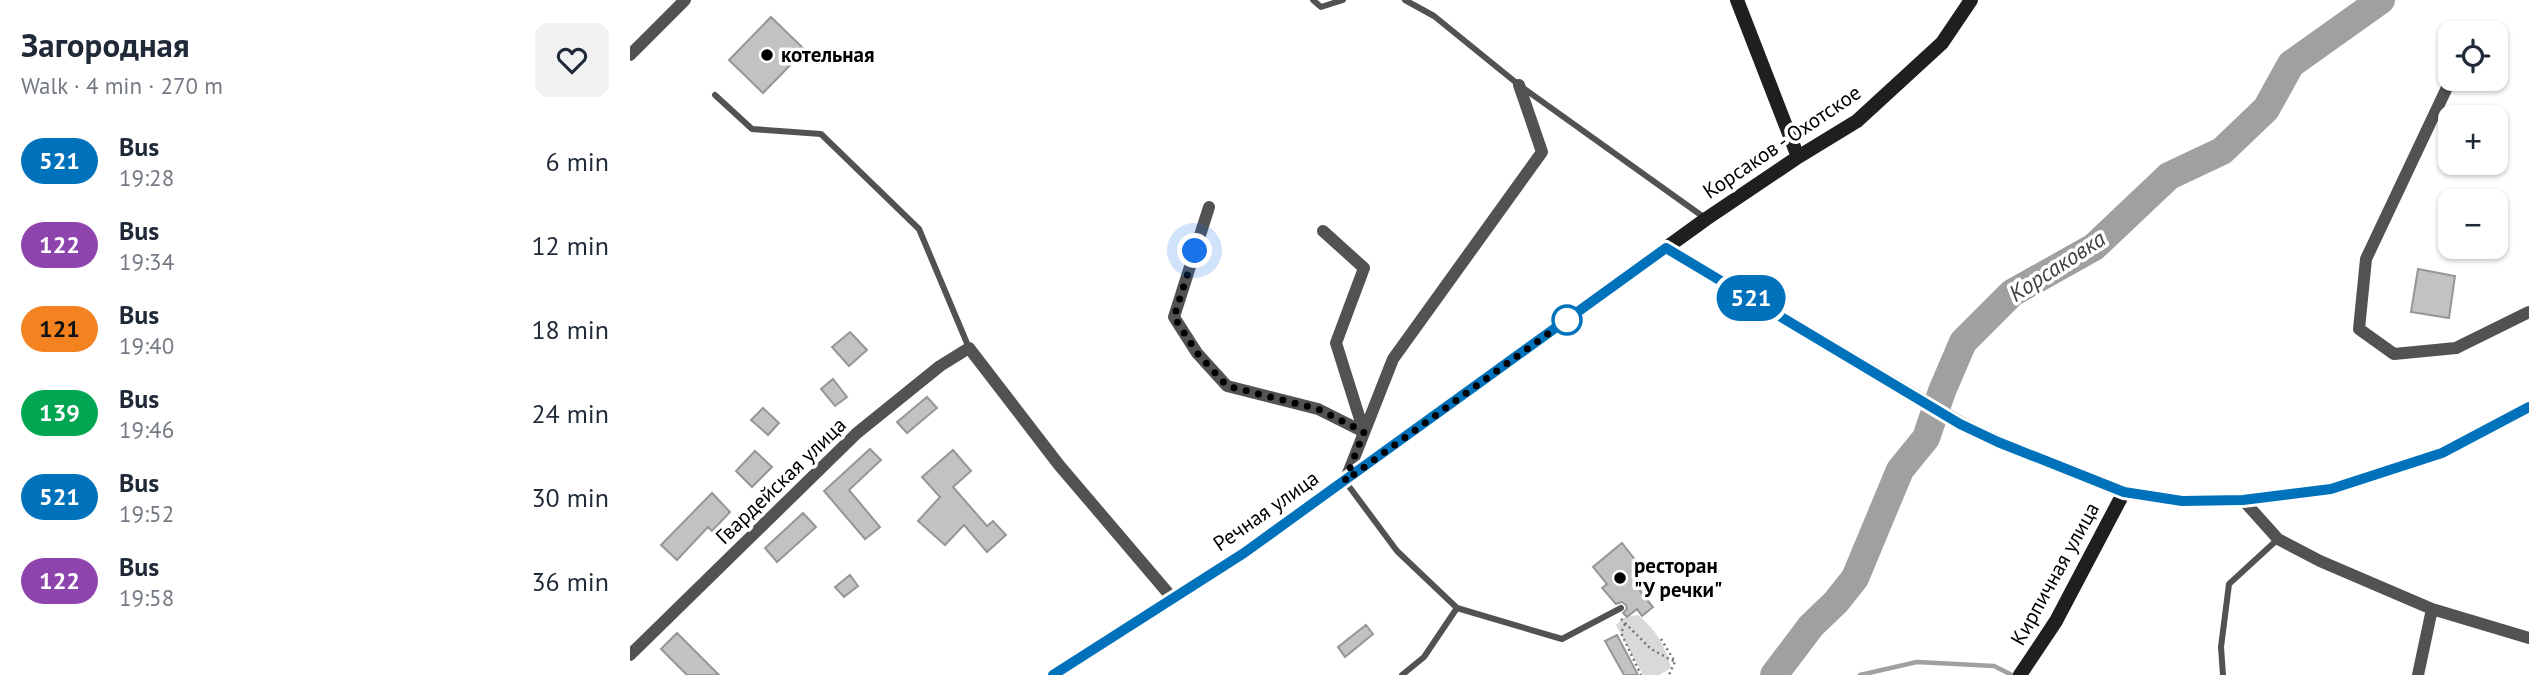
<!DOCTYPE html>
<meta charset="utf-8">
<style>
body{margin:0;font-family:"PT Sans",sans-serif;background:#f2f2f3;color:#1f2937;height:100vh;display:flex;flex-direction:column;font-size:26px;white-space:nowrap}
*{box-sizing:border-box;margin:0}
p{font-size:23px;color:#747a83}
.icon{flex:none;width:38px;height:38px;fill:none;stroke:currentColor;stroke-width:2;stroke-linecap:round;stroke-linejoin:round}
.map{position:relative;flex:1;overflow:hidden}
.details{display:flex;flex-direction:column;background:#fff;width:630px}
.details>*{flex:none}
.badge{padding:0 14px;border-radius:23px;font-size:24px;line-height:46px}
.tools{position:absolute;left:1808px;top:21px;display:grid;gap:14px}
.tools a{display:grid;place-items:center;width:70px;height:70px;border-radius:14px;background:#fff;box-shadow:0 2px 5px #0004;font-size:35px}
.you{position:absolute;width:35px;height:35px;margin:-18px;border:5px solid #fff;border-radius:50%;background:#1a73e8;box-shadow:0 0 0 10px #1a73e833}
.map>.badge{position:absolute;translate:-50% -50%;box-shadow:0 0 0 4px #fff}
.round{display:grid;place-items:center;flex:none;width:74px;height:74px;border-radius:14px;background:#f2f2f3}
.head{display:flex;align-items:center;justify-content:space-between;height:119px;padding:0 21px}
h1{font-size:33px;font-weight:800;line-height:52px}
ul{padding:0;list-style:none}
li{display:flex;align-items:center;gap:21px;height:84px;padding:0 21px}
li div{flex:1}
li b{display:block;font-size:26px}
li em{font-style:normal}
li .badge{min-width:77px;font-weight:700;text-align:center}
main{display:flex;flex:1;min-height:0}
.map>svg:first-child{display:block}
.green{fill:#d9d9d9}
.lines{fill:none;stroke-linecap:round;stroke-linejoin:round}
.stream{stroke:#a0a0a0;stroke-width:4.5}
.river{stroke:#a0a0a0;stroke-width:28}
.building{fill:#c2c2c2;stroke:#969696;stroke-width:2}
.path{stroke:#747474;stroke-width:2.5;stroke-dasharray:2 3.5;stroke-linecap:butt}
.lane{stroke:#525252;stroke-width:6}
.street{stroke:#525252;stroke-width:12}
.secondary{stroke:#1f1f1f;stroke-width:14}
.line-casing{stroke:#fff;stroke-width:16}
.line{stroke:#0072bc;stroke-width:10}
.walk{stroke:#000;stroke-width:7;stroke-dasharray:0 12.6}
.poi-dot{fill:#000;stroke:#fff;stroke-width:2.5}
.stop-dot{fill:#fff;stroke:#0072bc;stroke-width:3.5}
.labels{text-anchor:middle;stroke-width:7;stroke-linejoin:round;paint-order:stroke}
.poi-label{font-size:21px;font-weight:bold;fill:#000;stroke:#fff;text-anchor:start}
.street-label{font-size:21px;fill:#000;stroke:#fff}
.water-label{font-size:23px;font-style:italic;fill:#414141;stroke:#fff}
</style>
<main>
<section class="details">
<div class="head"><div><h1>Загородная</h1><p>Walk · 4 min · 270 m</p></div><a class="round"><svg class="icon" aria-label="heart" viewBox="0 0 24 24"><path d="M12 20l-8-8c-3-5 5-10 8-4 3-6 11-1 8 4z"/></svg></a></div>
<ul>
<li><span class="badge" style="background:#0072bc;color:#fff">521</span><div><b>Bus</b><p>19:28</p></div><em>6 min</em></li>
<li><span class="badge" style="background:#8e44ad;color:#fff">122</span><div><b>Bus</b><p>19:34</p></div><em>12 min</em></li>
<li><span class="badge" style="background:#f58220;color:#111">121</span><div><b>Bus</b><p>19:40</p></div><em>18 min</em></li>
<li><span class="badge" style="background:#00a651;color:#fff">139</span><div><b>Bus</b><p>19:46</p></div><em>24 min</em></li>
<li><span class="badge" style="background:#0072bc;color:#fff">521</span><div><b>Bus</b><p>19:52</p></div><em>30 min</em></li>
<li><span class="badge" style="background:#8e44ad;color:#fff">122</span><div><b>Bus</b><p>19:58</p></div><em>36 min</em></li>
</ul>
</section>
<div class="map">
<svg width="1899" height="675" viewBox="0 0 1899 675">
<rect width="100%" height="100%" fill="#fff"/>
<path class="green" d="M 1008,615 C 1025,629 1036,646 1041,668 L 1029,675 L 1013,675 L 986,625 L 995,617 Z"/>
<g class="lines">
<path class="stream" d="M 1230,675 L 1287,662 L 1364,666 L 1382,675"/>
<path class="river" d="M 1144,675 L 1181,626 L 1206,602 L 1225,578 L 1270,470 L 1296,438 L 1312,391 L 1333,342 L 1382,293 L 1464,247 L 1539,176 L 1592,151 L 1636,109 L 1661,64 L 1751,0"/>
</g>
<path class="building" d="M 141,17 L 175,50 L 133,93 L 99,60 Z
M 1788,269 L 1825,276 L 1819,318 L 1781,312 Z
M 220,332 L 237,350 L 219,366 L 202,347 Z
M 203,379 L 217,397 L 205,406 L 191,389 Z
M 297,397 L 307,408 L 277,433 L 267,422 Z
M 133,408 L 149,423 L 138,435 L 121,420 Z
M 240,449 L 251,460 L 219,490 L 250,527 L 235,539 L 194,491 Z
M 323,450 L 341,471 L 323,487 L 357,526 L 363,521 L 376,535 L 357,552 L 334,525 L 315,545 L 288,521 L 310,497 L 292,477 Z
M 125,451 L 142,467 L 122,487 L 106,471 Z
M 82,493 L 100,512 L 82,531 L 78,527 L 47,560 L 31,545 Z
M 173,513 L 186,527 L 147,562 L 135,548 Z
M 992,543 L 1010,566 L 1003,572 L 1015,587 L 1010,591 L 1023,607 L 1012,616 L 1007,609 L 997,617 L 993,613 L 997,609 L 996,605 L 992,602 L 986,604 L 972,588 L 977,584 L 963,567 Z
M 220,575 L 228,586 L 214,597 L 205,587 Z
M 736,625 L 743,634 L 715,657 L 708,647 Z
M 47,633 L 89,675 L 57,675 L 31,649 Z
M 987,635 L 998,656 L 1008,675 L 994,675 L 975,641 Z"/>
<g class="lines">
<path class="path" d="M 991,619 L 1021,649 L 1045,662
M 995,624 L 991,633 L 1011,675
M 1031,639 L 1045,662 L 1039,675"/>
<path class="lane" d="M 683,0 L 691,7 L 713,0
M 775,0 L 804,16 L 889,85 L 1075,218
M 85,95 L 122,129 L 191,134 L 289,229 L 339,348
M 715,481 L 767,551 L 827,608 L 932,639 L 991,608
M 772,675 L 794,657 L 827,608
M 1593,675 L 1591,647 L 1599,584 L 1648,539"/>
<path class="street" d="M 0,55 L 55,0
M 1821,79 L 1736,259 L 1729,329 L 1764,354 L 1826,348 L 1899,312
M 579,207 L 544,317 L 567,353 L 597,386 L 688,409 L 734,432
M 693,231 L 734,268 L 706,343 L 734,432
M 715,481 L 763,359 L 912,152 L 889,85
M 1613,500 L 1648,539 L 1690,561 L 1802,609 L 1899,638
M 0,655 L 227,433 L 310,366 L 339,348 L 429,465 L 544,600
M 1788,675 L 1802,609"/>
<path class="secondary" d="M 1107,0 L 1168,157
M 1036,248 L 1330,423 L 1368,442 L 1494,492 L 1552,501 L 1613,500 L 1701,489 L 1812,453 L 1899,407
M 423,675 L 614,553 L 1076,219 L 1168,157 L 1227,121 L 1312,43 L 1341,0
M 1390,675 L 1426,621 L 1494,492"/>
</g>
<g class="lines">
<defs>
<path id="line" d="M 423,675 L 614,553 L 1036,248 L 1330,424 L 1368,442 L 1494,492 L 1552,501 L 1613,500 L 1701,489 L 1812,453 L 1899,407"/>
</defs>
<use href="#line" class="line-casing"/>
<use href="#line" class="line"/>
<path class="walk" d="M 565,251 L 544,317 L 567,353 L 597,386 L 688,409 L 734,432 L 715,481 L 937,320"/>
</g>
<g class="poi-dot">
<circle cx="137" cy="55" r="7"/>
<circle cx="990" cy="578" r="7"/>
</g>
<circle class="stop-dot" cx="937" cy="320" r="14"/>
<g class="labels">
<g class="poi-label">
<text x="151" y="62">котельная</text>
<text x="1004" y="573">ресторан<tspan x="1004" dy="24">"У речки"</tspan></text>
</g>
<g class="street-label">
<text transform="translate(1152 142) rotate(-34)" y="7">Корсаков - Охотское</text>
<text transform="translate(151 481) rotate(-44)" y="7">Гвардейская улица</text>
<text transform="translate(636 511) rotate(-35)" y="7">Речная улица</text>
<text transform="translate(1425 574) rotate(-61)" y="7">Кирпичная улица</text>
</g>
<g class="water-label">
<text transform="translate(1427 266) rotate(-33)" y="8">Корсаковка</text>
</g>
</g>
</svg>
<div class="tools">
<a><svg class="icon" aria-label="locate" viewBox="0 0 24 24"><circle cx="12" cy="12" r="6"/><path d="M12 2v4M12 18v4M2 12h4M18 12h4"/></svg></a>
<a>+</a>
<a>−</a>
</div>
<div class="you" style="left:565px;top:251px"></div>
<b class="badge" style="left:1121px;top:298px;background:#0072bc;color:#fff">521</b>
</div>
</main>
